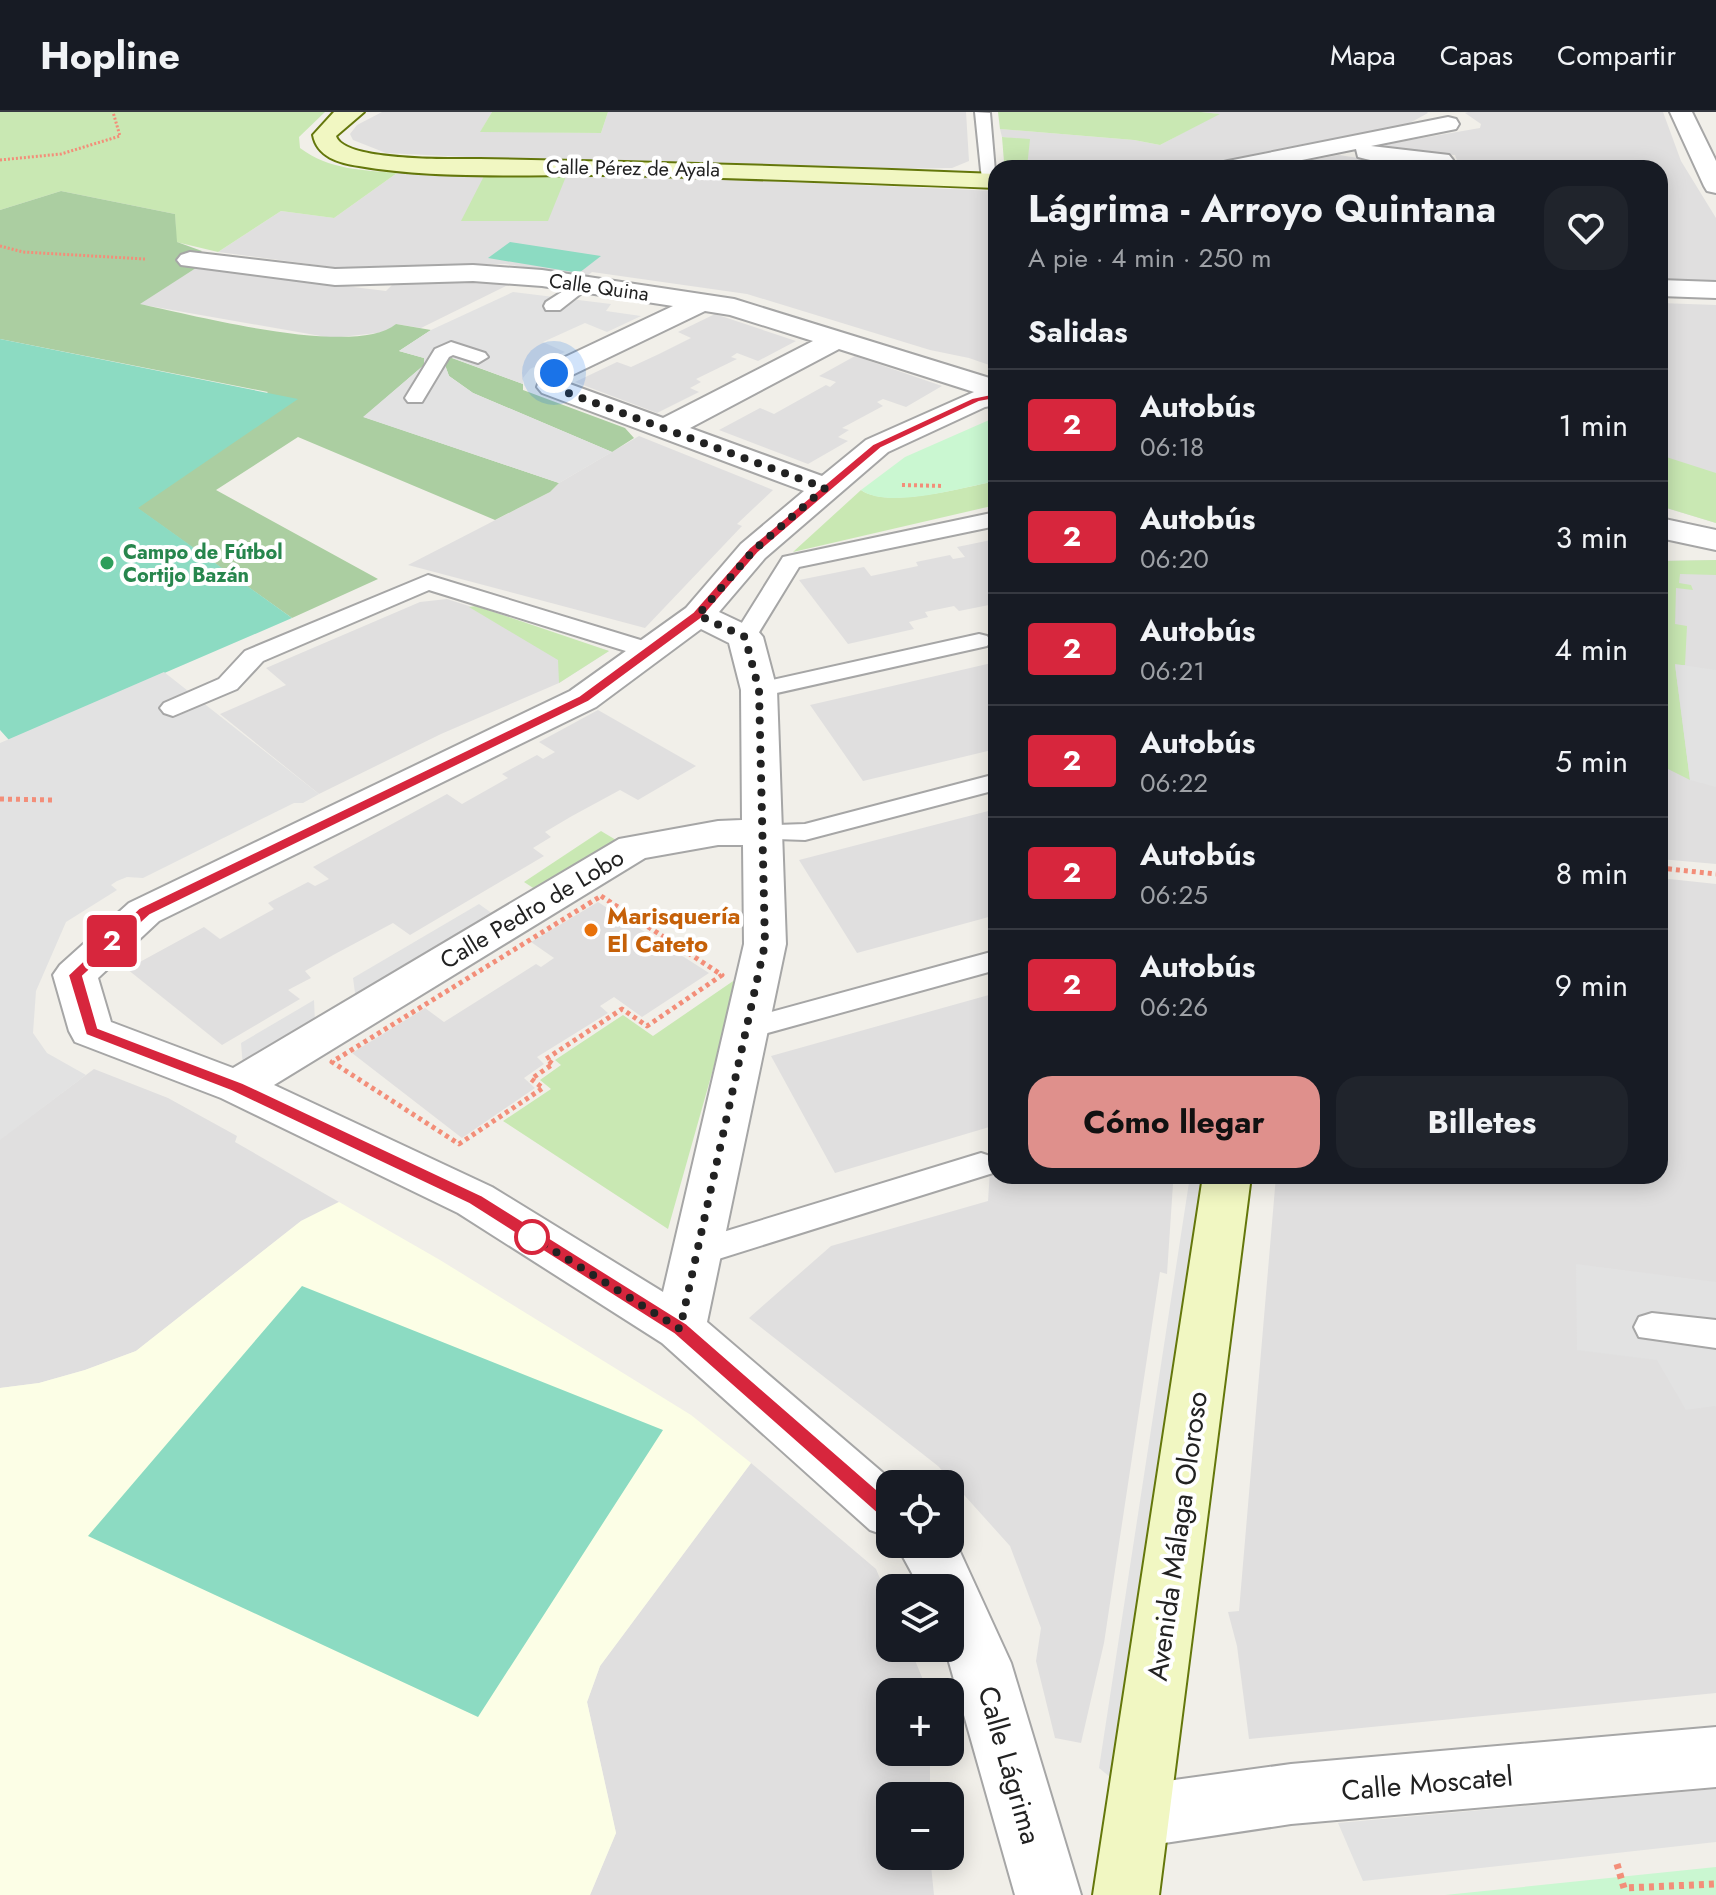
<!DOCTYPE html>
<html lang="es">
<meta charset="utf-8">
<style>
body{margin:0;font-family:Jost,sans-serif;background:#20242c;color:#f1f3f6;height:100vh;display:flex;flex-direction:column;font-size:30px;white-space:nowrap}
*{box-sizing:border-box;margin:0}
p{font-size:26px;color:#9ea1a6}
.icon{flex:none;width:44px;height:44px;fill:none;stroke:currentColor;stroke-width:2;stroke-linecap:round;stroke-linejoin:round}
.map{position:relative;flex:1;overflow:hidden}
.details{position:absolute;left:988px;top:48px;width:680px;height:1024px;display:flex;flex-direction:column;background:#171b24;border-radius:24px;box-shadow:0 4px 20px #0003}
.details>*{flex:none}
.badge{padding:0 16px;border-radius:6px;font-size:28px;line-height:52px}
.tools{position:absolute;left:876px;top:1358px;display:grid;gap:16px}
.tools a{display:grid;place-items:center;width:88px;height:88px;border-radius:16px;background:#171b24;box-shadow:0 4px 20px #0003;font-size:40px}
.you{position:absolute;width:40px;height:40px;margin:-20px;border:6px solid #fff;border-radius:50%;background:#1a73e8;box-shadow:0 0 0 12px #1a73e833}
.map>.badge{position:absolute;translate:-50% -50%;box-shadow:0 0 0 4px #fff}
h2{padding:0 40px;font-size:30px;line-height:72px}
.round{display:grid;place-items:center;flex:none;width:84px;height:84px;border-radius:24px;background:#20242c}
.summary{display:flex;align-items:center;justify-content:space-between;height:136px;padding:0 40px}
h1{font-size:38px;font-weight:700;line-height:60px}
.action{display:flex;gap:16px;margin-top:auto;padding:16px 40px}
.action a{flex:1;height:92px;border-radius:24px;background:#df908c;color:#111;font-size:32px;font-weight:700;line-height:92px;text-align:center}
.action a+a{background:#20242c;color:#f1f3f6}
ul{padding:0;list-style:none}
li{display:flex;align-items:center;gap:24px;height:112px;padding:0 40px;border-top:2px solid #363941}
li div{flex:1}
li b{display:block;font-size:30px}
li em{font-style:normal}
li .badge{min-width:88px;font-weight:700;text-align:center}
header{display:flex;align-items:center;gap:48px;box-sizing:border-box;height:112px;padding:0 40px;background:#171b24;border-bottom:2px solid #363941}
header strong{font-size:38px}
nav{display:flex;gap:44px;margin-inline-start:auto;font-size:28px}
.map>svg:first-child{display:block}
.residential{fill:#e0dfdf}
.education{fill:#fcfee6}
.grass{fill:#c9e8b3}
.forest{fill:#abcea1}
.park{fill:#caf7d1}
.pitch{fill:#8cdbc2}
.parking{fill:#e2e2e2}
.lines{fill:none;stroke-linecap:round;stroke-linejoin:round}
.lane-casing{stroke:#a6a6a6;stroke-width:4}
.street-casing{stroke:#a6a6a6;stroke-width:4}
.secondary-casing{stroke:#64770b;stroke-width:4}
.path-far3{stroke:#f38e79;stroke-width:3;stroke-dasharray:2 2;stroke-linecap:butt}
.path-far2{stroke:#f38e79;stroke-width:4;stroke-dasharray:3 3;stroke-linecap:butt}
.path-far1{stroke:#f38e79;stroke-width:5;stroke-dasharray:4 4;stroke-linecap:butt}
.path{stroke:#f38e79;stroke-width:7;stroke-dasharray:5 5;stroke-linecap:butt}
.lane{fill:#fff;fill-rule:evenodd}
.street{fill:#fff;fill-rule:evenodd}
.secondary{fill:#f1f7c2;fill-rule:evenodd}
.line{fill:#d7263d;stroke:#fff;stroke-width:2}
.walk{stroke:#222;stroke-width:8;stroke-dasharray:0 14.4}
.leisure-dot{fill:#2e9e5b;stroke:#fff;stroke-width:3}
.food-dot{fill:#e8710a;stroke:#fff;stroke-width:3}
.stop-dot{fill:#fff;stroke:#d7263d;stroke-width:4}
.labels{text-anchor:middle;stroke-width:8;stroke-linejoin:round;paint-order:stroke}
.far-street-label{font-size:20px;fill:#222;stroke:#fff}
.far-leisure-label{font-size:20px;font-weight:bold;fill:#27864d;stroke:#fff;text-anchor:start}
.street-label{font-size:24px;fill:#222;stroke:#fff}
.food-label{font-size:24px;font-weight:bold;fill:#c56008;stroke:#fff;text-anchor:start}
.near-street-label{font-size:28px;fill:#222;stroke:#fff}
</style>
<header>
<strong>Hopline</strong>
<nav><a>Mapa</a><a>Capas</a><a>Compartir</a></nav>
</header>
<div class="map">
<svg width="1716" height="1783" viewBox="0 0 1716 1783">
<rect width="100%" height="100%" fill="#f1efe9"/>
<path class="residential" d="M 382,0 L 492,0 L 481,19 L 601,21 L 608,0 L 966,0 L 969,49 L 952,56 L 874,57 L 467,45 L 386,41 L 353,28 L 350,22 L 357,13 Z
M 1201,0 L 1427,0 L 1428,1 L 1406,13 L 1264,40 L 1197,56 L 1027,56 L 1029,28 L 1002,25 L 1000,17 L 1134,28 L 1160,33 L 1218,2 Z
M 1468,0 L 1663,0 L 1681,49 L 1716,106 L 1716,170 L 1660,168 L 1660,56 L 1460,56 L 1455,43 L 1391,39 L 1376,34 L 1480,16 L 1481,12 L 1465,1 Z
M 1339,43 L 1390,51 L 1384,56 L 1267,56 Z
M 397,61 L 651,64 L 996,79 L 996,258 L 995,255 L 969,246 L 930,238 L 747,182 L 592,160 L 586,165 L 505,152 L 348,157 L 218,140 L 281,99 L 334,106 Z
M 196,156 L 386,179 L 393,172 L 469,168 L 510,172 L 421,216 L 396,212 L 386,220 L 332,226 L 138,192 Z
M 1660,191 L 1716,193 L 1716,411 L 1660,394 Z
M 715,202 L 796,229 L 758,249 L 737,241 L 731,245 L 737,247 L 696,267 L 701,270 L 690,276 L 699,280 L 657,301 L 575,270 L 617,250 L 631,255 L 659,242 L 691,226 L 678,220 Z
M 855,244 L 942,274 L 906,295 L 883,287 L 877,290 L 883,294 L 842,316 L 849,318 L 838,325 L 848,329 L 808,352 L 719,318 L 760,296 L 774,302 L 826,273 L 830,275 L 836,270 L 819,264 Z
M 639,324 L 773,378 L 737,412 L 742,414 L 645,516 L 408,453 L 550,380 L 559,371 Z
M 996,427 L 996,484 L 989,486 L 994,492 L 959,499 L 954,494 L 925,500 L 928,505 L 909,510 L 914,517 L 848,532 L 799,468 L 864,455 L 871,464 L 918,454 L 916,450 L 950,443 L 953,447 L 965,445 L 957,435 Z
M 1716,448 L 1716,752 L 1660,747 L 1660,449 Z
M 447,487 L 609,539 L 559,571 L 441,622 L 319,682 L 220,602 L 286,573 L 266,556 L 420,490 Z
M 996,550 L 996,637 L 863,669 L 810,593 Z
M 598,598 L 696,654 L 638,688 L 620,678 L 572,704 L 545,720 L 551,725 L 533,736 L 544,744 L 410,823 L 393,811 L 335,842 L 305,859 L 311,866 L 288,878 L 300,887 L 222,933 L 127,857 L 204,815 L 220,827 L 274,797 L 268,791 L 308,770 L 315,774 L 329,767 L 313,755 L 447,682 L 462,692 L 508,666 L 502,662 L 537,643 L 543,647 L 555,640 L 539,630 Z
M 996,697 L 996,803 L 857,841 L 799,748 Z
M 1660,766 L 1716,772 L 1716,1581 L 1249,1627 L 1237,1534 L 1228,1500 L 1239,1499 L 1276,1064 L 1660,1064 Z
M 598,790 L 709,861 L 642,905 L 614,885 L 600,894 L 608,901 L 537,945 L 544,952 L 524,966 L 535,976 L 462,1026 L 352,941 L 425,896 L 444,910 L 536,852 L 541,855 L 554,846 L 531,830 Z
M 996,881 L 996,1013 L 835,1061 L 771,944 Z
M 94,957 L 168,986 L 237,1024 L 235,1030 L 339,1090 L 301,1109 L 136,1239 L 85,1258 L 39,1271 L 0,1276 L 0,1027 Z
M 990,1058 L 996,1059 L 996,1064 L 1071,1064 L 1173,1072 L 1167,1162 L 1160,1160 L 1104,1531 L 1081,1631 L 1055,1626 L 1036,1549 L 1041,1516 L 1010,1434 L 938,1354 L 749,1206 L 831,1134 L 988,1089 Z
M 751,1351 L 876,1457 L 884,1476 L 890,1489 L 890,1536 L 910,1536 L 928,1580 L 890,1580 L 890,1640 L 930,1640 L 930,1684 L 890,1684 L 890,1744 L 930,1744 L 934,1783 L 590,1783 L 616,1721 L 587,1590 L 600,1554 Z"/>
<path class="education" d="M 339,1090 L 440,1148 L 691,1303 L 751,1351 L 600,1554 L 587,1590 L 616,1721 L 590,1783 L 0,1783 L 0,1276 L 39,1271 L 85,1258 L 136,1239 L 301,1109 Z"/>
<path class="grass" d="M 0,0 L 325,0 L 299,25 L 300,36 C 329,58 363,58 397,61 L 334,106 L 281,99 L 218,140 L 176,130 L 175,102 L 61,79 L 0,98 Z
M 492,0 L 608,0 L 601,21 L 480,20 Z
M 998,0 L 1201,0 L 1220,2 L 1160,33 L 1134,28 L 1000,17 Z
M 1002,25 L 1030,27 L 1027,56 L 1017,56 L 1004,50 Z
M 485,62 L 567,62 L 548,109 L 461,109 Z
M 1660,343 L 1716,361 L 1716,411 L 1660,394 Z
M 996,369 L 996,393 L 793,440 L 861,378 C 887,397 965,375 996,369 Z
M 1716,448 L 1716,463 L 1680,462 L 1679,471 L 1691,473 L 1693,478 L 1676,476 L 1675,512 L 1687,514 L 1685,553 L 1675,553 L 1690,668 L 1660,653 L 1660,596 L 1665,589 L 1660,587 L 1660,449 Z
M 476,494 L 609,539 L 559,571 L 558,548 L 469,495 Z
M 601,719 L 621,731 L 541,781 L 524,770 Z
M 739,865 L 668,1117 L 503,1009 L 551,977 L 540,968 L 561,953 L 555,948 L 623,903 L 653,924 Z"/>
<path class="forest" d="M 61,79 L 175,102 L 177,130 L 202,139 L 185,153 L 196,156 L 140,192 C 193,203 355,246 396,212 L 431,218 L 399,239 L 424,246 L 424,253 L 364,305 L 559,371 L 550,380 L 495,408 L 298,325 L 216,378 L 378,467 L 292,506 L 137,396 L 268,280 L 0,227 L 0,98 Z
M 449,245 L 523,272 L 523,278 L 625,316 L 634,326 L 612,340 L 473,281 L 449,264 L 445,253 Z"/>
<path class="park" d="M 996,305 L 996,369 C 964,375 888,398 861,378 L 905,345 Z
M 1716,1755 L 1716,1783 L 1445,1783 Z"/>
<path class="pitch" d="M 510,130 L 601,144 L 579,161 L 488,146 Z
M 0,227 L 298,287 L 138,396 L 292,506 L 9,628 L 0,618 Z
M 302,1174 L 663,1318 L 478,1605 L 88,1424 Z"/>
<path class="parking" d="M 513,180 L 611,192 L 606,199 L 641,204 L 607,220 L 585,211 L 543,230 L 565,240 L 530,257 L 523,266 L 523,272 L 450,245 L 445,253 L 449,264 L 473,281 L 612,340 L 559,371 L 363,305 L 424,253 L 424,246 L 399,239 L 431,218 Z
M 1675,552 L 1716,558 L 1716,675 L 1690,668 Z
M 164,560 L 319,682 L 303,691 L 294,691 L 143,766 L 127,765 L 117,769 L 111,773 L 117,778 L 66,810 L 36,879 L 33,921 L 47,941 L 86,963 L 0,1028 L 0,631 Z
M 479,792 L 500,807 L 356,888 L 353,866 Z
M 314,888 L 315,911 L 243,955 L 241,931 Z
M 1190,1064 L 1212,1064 L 1121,1674 L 1099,1656 Z
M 1576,1152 L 1716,1170 L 1716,1294 L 1686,1298 L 1657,1248 L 1577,1238 Z
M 1716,1677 L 1716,1730 L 1363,1769 L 1338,1711 Z"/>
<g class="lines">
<defs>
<path id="lane" d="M 975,0 L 990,1 L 996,71 L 990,73 L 982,68 Z
M 582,167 L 588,168 L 591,172 L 588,176 L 560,198 L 546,198 L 544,194 L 546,190 Z
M 451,230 L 485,241 L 488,245 L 478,251 L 453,243 L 449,245 L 422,290 L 408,290 L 405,286 L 435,237 Z
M 996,400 L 996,414 L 799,455 L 753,530 L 737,530 L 733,525 L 783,445 Z
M 428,463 L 660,534 L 663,539 L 660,544 L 642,544 L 429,478 L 263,549 L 237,577 L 173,604 L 164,601 L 160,596 L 164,591 L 219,567 L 245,539 Z
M 979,522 L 987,524 L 991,529 L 987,534 L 759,585 L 750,583 L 747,578 L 750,573 L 759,571 Z
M 996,662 L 996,678 L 805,728 L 752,726 L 748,720 L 752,714 L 805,712 Z
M 991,840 L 996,842 L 996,858 L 746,927 L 735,924 L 731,917 L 735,910 Z
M 981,1041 L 993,1045 L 996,1051 L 993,1061 L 696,1154 L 684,1150 L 679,1141 L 684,1132 Z
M 1652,1201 L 1716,1208 L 1716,1236 L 1639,1225 L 1634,1215 L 1639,1205 Z"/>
<path id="street" d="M 1670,0 L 1692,0 L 1716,49 L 1716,81 L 1707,79 L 1704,74 Z
M 1448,5 L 1456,7 L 1459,12 L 1456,17 L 1371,34 L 1449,43 L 1453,48 L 1449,53 C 1421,60 1386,52 1358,45 L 1356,37 L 1263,56 L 1216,56 L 1220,51 L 1228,49 Z
M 190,140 L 335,157 L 473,153 L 542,158 L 734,187 L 996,268 L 996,293 L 985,295 L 888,340 L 765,446 L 719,500 L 757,518 L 763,525 L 777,578 L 786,832 L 707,1210 L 896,1372 L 890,1372 L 890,1425 L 870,1418 L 662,1231 L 458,1101 L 221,986 L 75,930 L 69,919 L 53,863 L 60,853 L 129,791 L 570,579 L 686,496 L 741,432 L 804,379 L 542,281 L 537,275 L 544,255 L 673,194 L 542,174 L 473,169 L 335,173 L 181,153 L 177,148 L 181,143 ZM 705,199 L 730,203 L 813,229 L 663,306 L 567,271 L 568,265 ZM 839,237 L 974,280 L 866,328 L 822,364 L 690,316 ZM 701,517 L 729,531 L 741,578 L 742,708 L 718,709 L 619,727 L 233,956 L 111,910 L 98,866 L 159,809 L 596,595 ZM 718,733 L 743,733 L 744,832 L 663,1180 L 492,1075 L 274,973 L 645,746 Z
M 1660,168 L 1716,170 L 1716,186 L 1660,184 Z
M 1660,406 L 1716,418 L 1716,438 L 1660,426 Z
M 950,1418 L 1011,1551 L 1081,1783 L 1015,1783 L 945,1536 L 950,1536 L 950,1476 L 920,1476 L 896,1432 L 950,1432 Z
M 1716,1615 L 1716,1675 L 1291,1712 L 1138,1735 L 1115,1726 L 1106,1704 L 1115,1682 L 1138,1673 L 1291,1652 Z"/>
<path id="secondary" d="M 334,0 L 364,0 L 336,24 C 344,50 454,47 480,47 C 652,50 824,55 996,62 L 996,76 C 869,71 741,66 614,63 C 531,62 440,68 359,54 C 339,51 317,45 313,23 Z
M 1203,1064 L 1251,1064 L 1159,1783 L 1093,1783 Z"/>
</defs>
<use href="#lane" class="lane-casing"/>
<use href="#street" class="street-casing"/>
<use href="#secondary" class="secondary-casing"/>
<path class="path-far3" d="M 0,48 L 61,42 L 120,24 L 113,0
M 0,134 L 23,140 L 145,147"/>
<path class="path-far2" d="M 902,373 L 944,374"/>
<path class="path-far1" d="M 0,687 L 54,688
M 1660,756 L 1716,762
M 601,784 L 722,863 L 647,914 L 622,897 L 546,947 L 553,952 L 531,967 L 543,976 L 459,1032 L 332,950 Z"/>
<path class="path" d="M 1617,1752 L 1624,1776 L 1716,1772"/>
<use href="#lane" class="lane"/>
<use href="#street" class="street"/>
<use href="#secondary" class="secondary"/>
</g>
<path class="line" d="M 996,281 L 1000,282 L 1000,286 L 979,290 L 881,336 L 758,441 L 702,506 L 588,590 L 150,803 L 83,864 L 98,916 L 243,971 L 481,1083 L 687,1212 L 897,1395 L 900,1401 L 897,1407 L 890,1410 L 883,1407 L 674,1222 L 469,1092 L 231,979 L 86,923 L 68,863 L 139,796 L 579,584 L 693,500 L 749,436 L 873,332 L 972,286 Z"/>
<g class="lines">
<path class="walk" d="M 532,1125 L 680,1217 L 765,832 L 759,578 L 745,525 L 698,503 L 753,439 L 825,376 L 552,275 L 554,261"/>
</g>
<circle class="leisure-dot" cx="107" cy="451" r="8"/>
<circle class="food-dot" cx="591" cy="818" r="8"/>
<circle class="stop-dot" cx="532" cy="1125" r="16"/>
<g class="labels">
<g class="far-street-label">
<text transform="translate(633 56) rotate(1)" y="7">Calle Pérez de Ayala</text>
<text transform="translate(599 175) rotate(8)" y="7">Calle Quina</text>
</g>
<g class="far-leisure-label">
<text x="123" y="447">Campo de Fútbol<tspan x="123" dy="23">Cortijo Bazán</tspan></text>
</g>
<g class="street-label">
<text transform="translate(532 797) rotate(-31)" y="8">Calle Pedro de Lobo</text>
</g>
<g class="food-label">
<text x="607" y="812">Marisquería<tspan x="607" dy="28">El Cateto</tspan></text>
</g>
<g class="near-street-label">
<text transform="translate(1177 1424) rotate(-82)" y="10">Avenida Málaga Oloroso</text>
<text transform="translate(1010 1653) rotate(74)" y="10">Calle Lágrima</text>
<text transform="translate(1427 1671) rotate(-5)" y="10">Calle Moscatel</text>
</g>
</g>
</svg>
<div class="tools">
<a><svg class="icon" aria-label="locate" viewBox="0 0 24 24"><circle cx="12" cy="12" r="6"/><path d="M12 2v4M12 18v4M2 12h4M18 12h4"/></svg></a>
<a><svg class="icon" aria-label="layers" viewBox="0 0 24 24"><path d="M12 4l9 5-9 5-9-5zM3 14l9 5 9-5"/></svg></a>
<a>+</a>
<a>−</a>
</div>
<div class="you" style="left:554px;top:261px"></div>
<b class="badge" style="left:112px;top:829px;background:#d7263d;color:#fff">2</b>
<section class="details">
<div class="summary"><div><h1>Lágrima - Arroyo Quintana</h1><p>A pie · 4 min · 250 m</p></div><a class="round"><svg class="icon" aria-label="heart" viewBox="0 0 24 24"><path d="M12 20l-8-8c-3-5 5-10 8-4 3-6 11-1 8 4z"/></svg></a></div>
<h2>Salidas</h2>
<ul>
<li><span class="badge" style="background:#d7263d;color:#fff">2</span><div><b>Autobús</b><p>06:18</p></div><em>1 min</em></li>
<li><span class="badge" style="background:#d7263d;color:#fff">2</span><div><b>Autobús</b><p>06:20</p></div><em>3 min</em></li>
<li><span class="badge" style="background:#d7263d;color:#fff">2</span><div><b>Autobús</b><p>06:21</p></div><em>4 min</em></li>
<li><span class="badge" style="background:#d7263d;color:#fff">2</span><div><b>Autobús</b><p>06:22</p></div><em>5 min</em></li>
<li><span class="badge" style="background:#d7263d;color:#fff">2</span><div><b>Autobús</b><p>06:25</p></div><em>8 min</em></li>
<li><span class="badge" style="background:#d7263d;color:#fff">2</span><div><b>Autobús</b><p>06:26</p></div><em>9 min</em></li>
</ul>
<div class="action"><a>Cómo llegar</a><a>Billetes</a></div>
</section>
</div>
